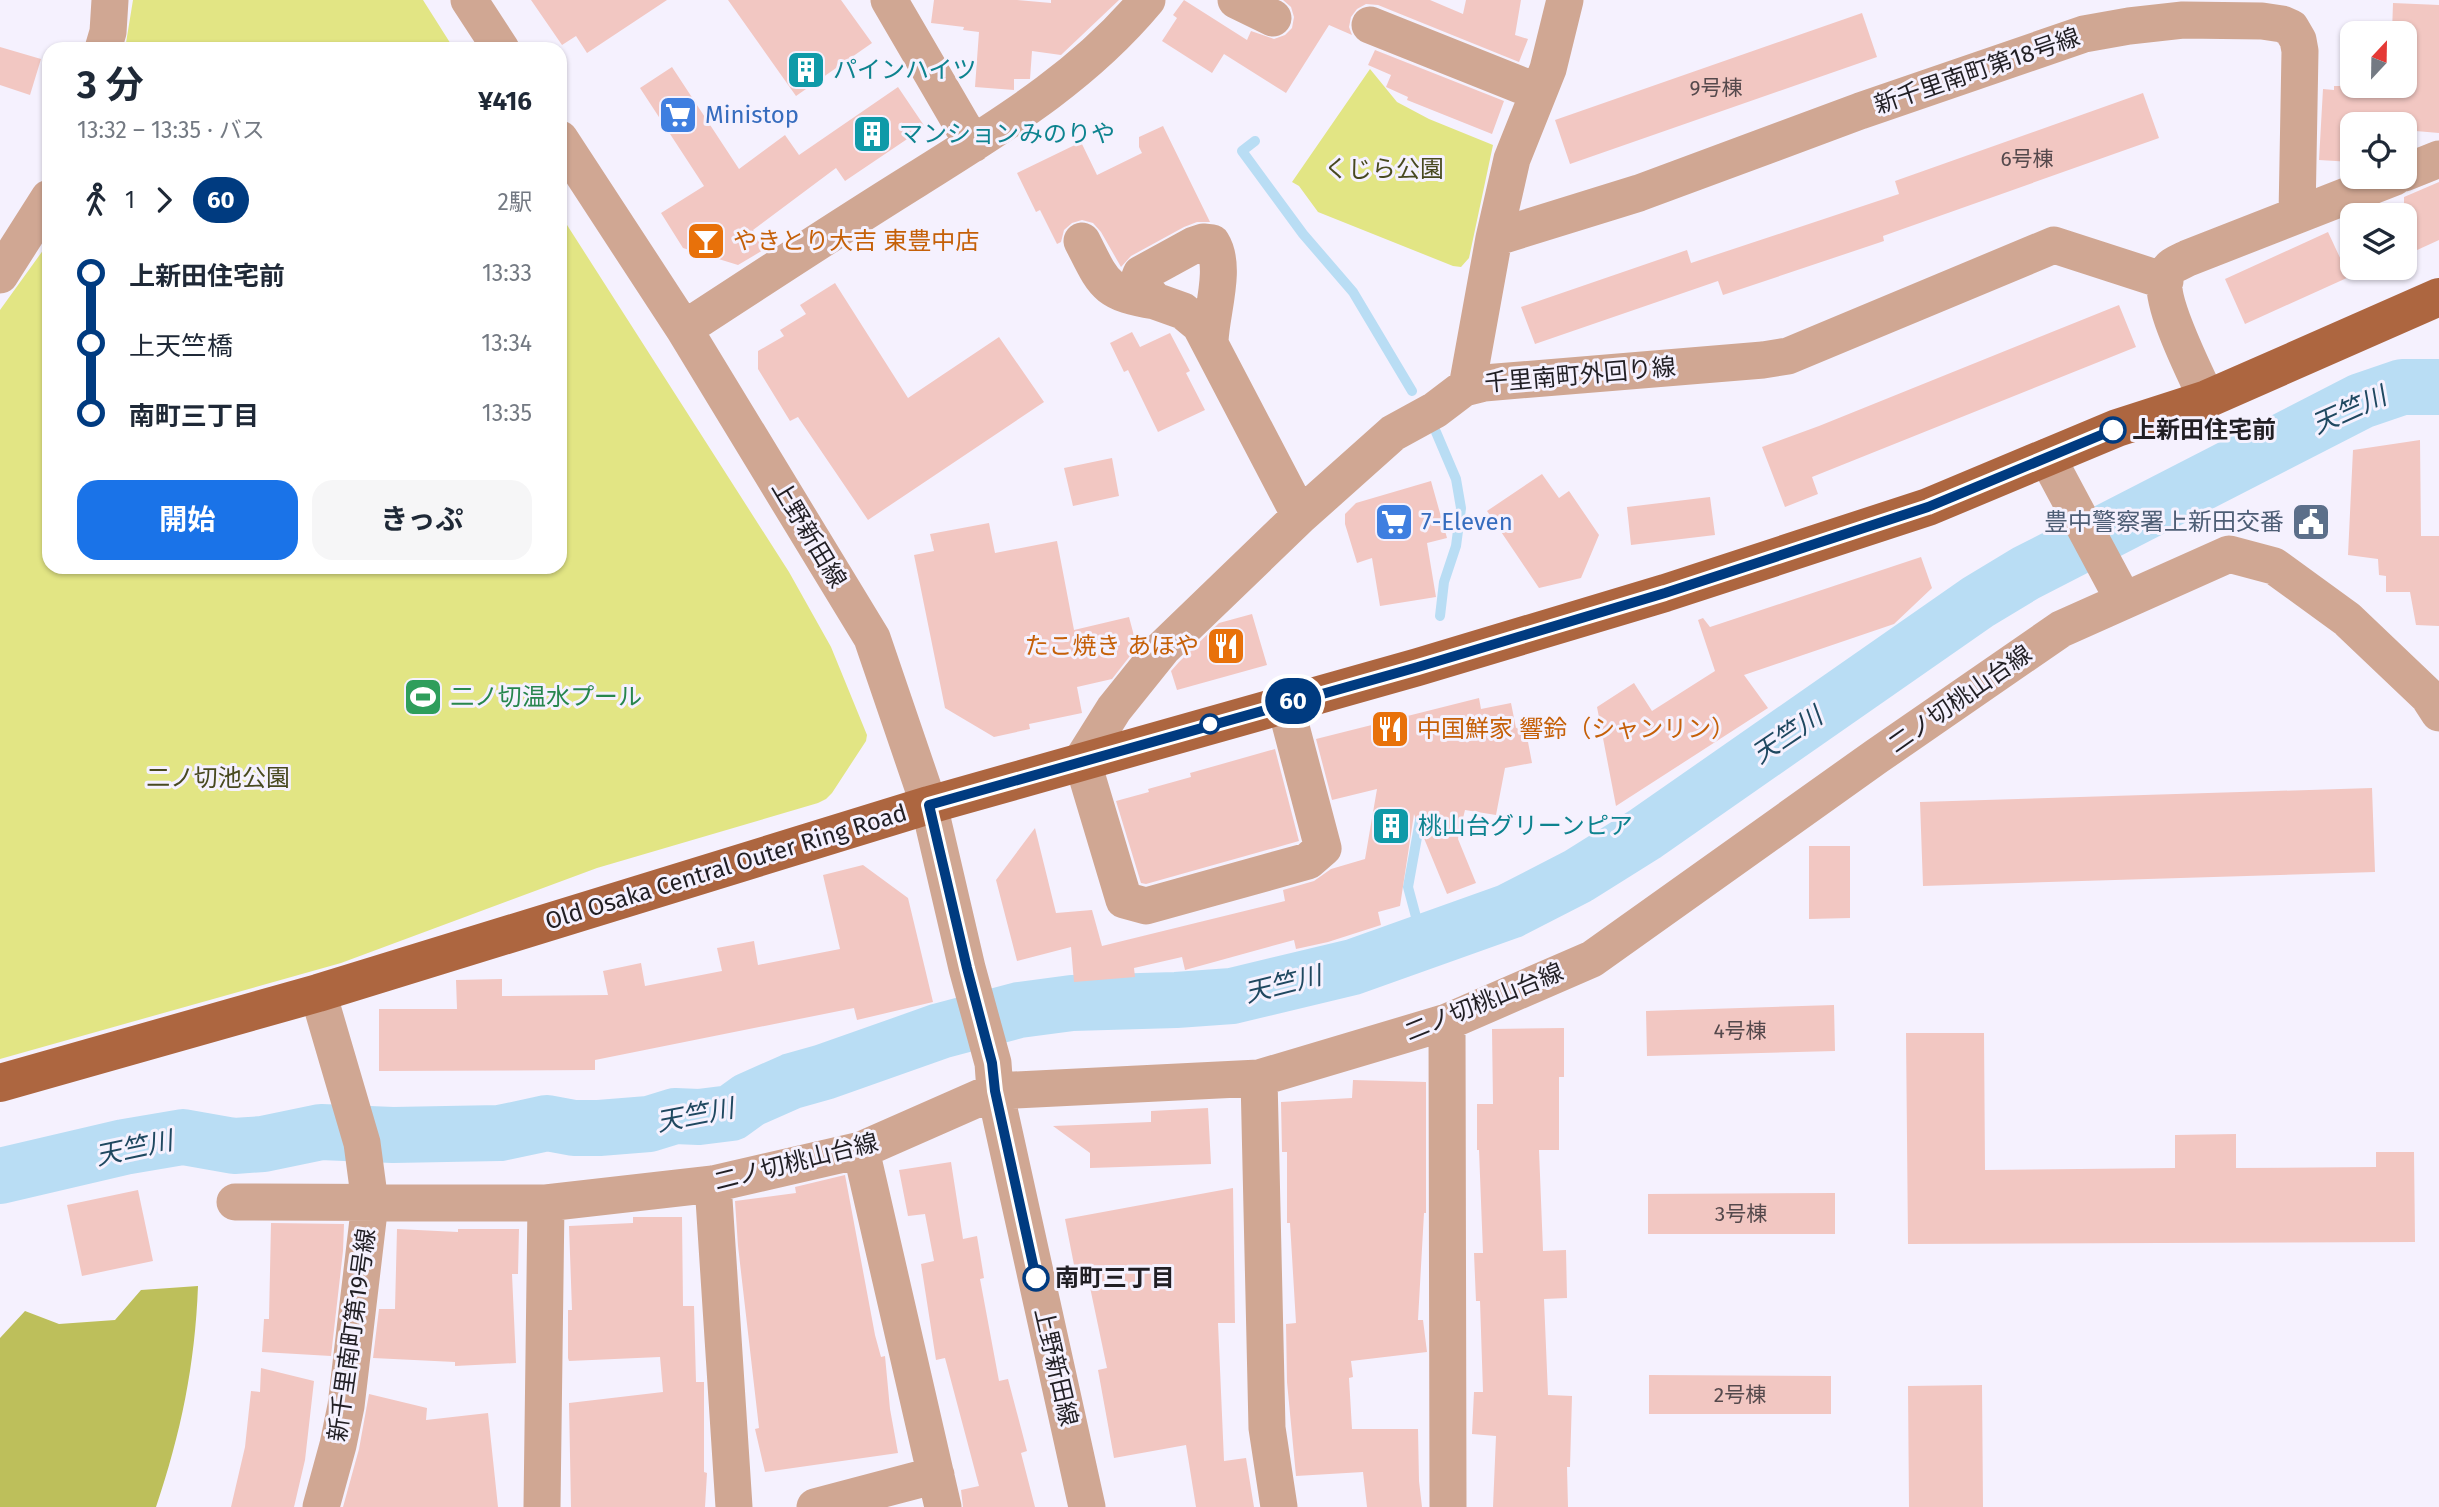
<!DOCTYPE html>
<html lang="ja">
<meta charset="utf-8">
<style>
body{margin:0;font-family:"Fira Sans","Noto Sans JP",sans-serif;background:#f6f6f7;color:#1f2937;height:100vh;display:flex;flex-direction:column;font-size:26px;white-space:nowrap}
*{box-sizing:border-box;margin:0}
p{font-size:23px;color:#747a83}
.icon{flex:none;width:38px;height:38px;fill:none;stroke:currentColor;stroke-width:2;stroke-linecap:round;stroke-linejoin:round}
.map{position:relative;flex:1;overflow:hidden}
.panel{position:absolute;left:42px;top:42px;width:525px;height:532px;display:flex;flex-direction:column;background:#fff;border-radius:21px;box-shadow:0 2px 5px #0004}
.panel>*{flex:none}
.badge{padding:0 14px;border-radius:23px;font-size:24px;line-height:46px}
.needle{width:46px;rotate:22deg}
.controls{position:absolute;left:2340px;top:21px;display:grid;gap:14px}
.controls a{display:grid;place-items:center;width:77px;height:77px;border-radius:14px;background:#fff;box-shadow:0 2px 5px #0004;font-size:35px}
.map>.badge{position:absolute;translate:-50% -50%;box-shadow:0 0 0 4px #fff}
.legs{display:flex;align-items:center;gap:10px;height:77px;padding:0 35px;font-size:23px}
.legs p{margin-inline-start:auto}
.head{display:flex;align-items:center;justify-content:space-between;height:119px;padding:0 35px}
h1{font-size:38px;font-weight:700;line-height:52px}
.button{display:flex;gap:14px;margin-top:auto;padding:14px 35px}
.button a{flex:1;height:80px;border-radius:21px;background:#1a73e8;color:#fff;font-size:28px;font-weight:700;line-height:80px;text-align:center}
.button a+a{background:#f6f6f7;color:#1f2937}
ul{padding:0 35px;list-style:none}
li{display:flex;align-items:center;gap:24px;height:70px;font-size:26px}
li i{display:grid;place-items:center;width:10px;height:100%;margin:0 9px;background:currentColor}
li i::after{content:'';width:18px;height:18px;margin:-9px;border:5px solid;border-radius:50%;background:#fff}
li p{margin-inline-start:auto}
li:first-child i{background:linear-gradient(#0000 50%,currentColor 0)}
li:last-child i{background:linear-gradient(currentColor 50%,#0000 0)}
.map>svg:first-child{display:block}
.green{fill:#e2e584}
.forest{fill:#bdbf5b}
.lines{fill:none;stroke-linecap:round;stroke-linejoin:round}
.stream{stroke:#b9ddf4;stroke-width:10}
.river{stroke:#b9ddf4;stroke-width:56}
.building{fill:#f2c7c2}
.minor{stroke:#d0a793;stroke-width:37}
.major{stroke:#ad6640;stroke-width:38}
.line-1-casing{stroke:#fff;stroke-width:16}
.line-1{stroke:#003b80;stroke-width:10}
.stop-1-dot{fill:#fff;stroke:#003b80;stroke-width:3.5}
.labels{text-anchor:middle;stroke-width:6;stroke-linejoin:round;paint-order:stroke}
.number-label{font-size:21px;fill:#55494c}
.culture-label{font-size:24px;fill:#0d838f;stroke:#f5f1fe;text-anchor:start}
.street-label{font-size:24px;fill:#211f24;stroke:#f5f1fe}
.shop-label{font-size:24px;fill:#366cbe;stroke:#f5f1fe;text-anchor:start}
.park-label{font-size:24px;fill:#48491f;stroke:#f5f1fe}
.food-label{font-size:24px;fill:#c56008;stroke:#f5f1fe;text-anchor:start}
.stop-label{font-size:24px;font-weight:bold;fill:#211f24;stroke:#f5f1fe;text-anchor:start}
.service-label{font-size:24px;fill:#4e5e75;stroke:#f5f1fe;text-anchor:end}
.leisure-label{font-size:24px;fill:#27864d;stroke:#f5f1fe;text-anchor:start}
.water-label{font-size:26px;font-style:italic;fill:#1f4860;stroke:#f5f1fe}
</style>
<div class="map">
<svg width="2439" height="1507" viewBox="0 0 2439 1507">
<rect width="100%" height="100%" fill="#f5f1fe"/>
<path class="green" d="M 133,0 L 423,0 L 454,49 L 125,49 Z
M 1370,69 L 1397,102 L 1429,119 L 1493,145 L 1469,258 L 1461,267 L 1453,266 L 1318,212 L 1299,186 L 1292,182 Z
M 560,214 L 789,572 L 831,647 L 867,735 L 866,741 L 832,793 L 826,799 L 818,803 L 597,868 L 341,963 L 0,1059 L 0,310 L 49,242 L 49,567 L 560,567 Z"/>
<path class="forest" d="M 198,1286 C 195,1365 181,1433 156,1507 L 0,1507 L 0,1338 L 25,1311 L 59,1324 L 115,1320 L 141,1290 Z"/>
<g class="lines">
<path class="stream" d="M 1255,141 L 1242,151 L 1303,234 L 1353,292 L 1412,391
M 1436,432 L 1456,479 L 1461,508 L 1456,546 L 1444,582 L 1440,616
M 1421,815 L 1408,887 L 1423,943"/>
<path class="river" d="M 0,1176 L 124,1147 L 183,1137 L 234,1146 L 263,1144 L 321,1132 L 393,1135 L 500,1133 L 547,1123 L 574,1128 L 599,1128 L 649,1124 L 675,1116 L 699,1117 L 731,1113 L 749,1100 L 792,1081 L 824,1072 L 940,1031 L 1019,1010 L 1072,1003 L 1176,1000 L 1232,996 L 1353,967 L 1510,911 L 1578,876 L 1645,834 L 1978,602 L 2026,573 L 2361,401 L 2402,387 L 2439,387"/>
</g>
<path class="building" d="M 531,0 L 667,0 L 587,53 L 576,36 L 562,45 Z
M 728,0 L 841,0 L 872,43 L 796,96 Z
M 934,0 L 1017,0 L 1051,3 L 1051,0 L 1119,0 L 1061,55 L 1032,51 L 1030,79 L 1014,79 L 1014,90 L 975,87 L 979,32 L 963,30 L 964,27 L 931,23 Z
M 1184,0 L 1247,40 L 1251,31 L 1274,39 L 1285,35 L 1292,28 L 1294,17 L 1291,7 L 1283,0 L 1430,0 L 1463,14 L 1466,0 L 1521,0 L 1515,35 L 1528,39 L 1519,62 L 1378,5 L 1366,4 L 1357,9 L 1351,17 L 1349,27 L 1352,35 L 1329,25 L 1286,93 L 1224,54 L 1212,73 L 1162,41 L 1177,18 L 1173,15 Z
M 2393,3 L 2439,5 L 2439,133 L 2404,130 L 2404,124 L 2352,124 L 2352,162 L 2319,160 L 2323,89 L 2334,90 L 2334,86 L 2404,86 L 2404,33 L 2392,33 Z
M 1862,13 L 1877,57 L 1570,164 L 1555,120 Z
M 0,47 L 41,59 L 30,95 L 0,85 Z
M 1375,50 L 1504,101 L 1492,134 L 1407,100 L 1408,97 L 1386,87 L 1391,75 L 1368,65 Z
M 672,67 L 739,169 L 785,135 L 799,155 L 898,87 L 925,127 L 845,181 L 836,168 L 753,230 L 765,249 L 738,265 L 683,248 L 661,213 L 704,186 L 640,88 Z
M 2143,93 L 2159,138 L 1883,236 L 1884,241 L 1723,295 L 1718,281 L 1535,344 L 1521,307 L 1687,250 L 1691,263 L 1899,194 L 1895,181 Z
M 1163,126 L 1210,222 L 1197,222 L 1184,227 L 1131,256 L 1121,267 L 1101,232 L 1093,223 L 1082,220 L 1072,223 L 1064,230 L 1061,242 L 1057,244 L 1040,210 L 1036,212 L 1017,173 L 1081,142 L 1097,175 L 1142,153 L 1139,147 L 1139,137 Z
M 2439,182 L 2439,240 L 2404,256 L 2404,197 Z
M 2328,232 L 2349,277 L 2245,324 L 2225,279 Z
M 835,283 L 908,398 L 999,337 L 1044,402 L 868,520 L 798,417 L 790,421 L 758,369 L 758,351 L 784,336 L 780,330 L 806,314 L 800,305 Z
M 2119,305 L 2136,347 L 1812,477 L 1818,494 L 1785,507 L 1762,447 L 1819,426 Z
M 1132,332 L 1140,347 L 1170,333 L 1190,371 L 1186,373 L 1205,410 L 1158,432 L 1128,370 L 1124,372 L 1110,343 Z
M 2420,440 L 2421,536 L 2439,536 L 2439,626 L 2416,625 L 2410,592 L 2386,592 L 2386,576 L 2379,575 L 2378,559 L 2348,555 L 2353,450 Z
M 1112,458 L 1119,496 L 1073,506 L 1064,468 Z
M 1542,474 L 1559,498 L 1569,491 L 1599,535 L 1581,578 L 1539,588 L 1487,511 Z
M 1431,481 L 1447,538 L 1427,543 L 1436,597 L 1380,606 L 1372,558 L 1357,563 L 1345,524 L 1345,514 L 1356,503 Z
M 1710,497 L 1715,535 L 1631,545 L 1627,507 Z
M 989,523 L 995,553 L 1057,541 L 1074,630 L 1129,617 L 1137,647 L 1112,679 L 1077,687 L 1082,713 L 1029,724 L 1030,729 L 994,737 L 945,708 L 914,555 L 934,551 L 930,534 Z
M 1921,557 L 1932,588 L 1894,624 L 1744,675 L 1768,708 L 1616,806 L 1597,707 L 1634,683 L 1652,711 L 1715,671 L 1698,620 L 1703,618 L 1710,627 Z
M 1252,614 L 1267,665 L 1177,690 L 1171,671 L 1179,662 L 1219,623 Z
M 1479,698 L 1481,709 L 1511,703 L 1516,728 L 1525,726 L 1532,763 L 1505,768 L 1496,815 L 1465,810 L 1458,839 L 1476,883 L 1447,894 L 1414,814 L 1400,906 L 1378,912 L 1381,925 L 1328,942 L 1296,949 L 1294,940 L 1185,970 L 1182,957 L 1134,968 L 1135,977 L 1074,982 L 1071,947 L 1017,961 L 996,880 L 1035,828 L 1056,913 L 1092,910 L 1102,946 L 1285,901 L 1283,890 L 1314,881 L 1331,869 L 1365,859 L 1377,789 L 1332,800 L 1316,739 Z
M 1275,749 L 1299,841 L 1146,884 L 1141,883 L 1116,801 L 1149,792 L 1148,789 L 1191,777 L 1190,773 Z
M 2372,788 L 2375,872 L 1923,886 L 1920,802 Z
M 1809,846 L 1850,846 L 1850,918 L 1809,919 Z
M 863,865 L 908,898 L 933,1002 L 857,1020 L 854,1008 L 595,1060 L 595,1070 L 379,1071 L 379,1009 L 457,1009 L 456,980 L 502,979 L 502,996 L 608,995 L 603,971 L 641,963 L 645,986 L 722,971 L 717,948 L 754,941 L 758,965 L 840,949 L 823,875 Z
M 1834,1005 L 1835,1051 L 1647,1056 L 1646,1011 Z
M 1564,1028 L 1564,1077 L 1559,1077 L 1559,1150 L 1539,1150 L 1543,1251 L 1566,1250 L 1567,1298 L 1544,1299 L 1548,1395 L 1572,1396 L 1570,1467 L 1567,1467 L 1568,1507 L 1493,1507 L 1496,1436 L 1472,1434 L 1474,1392 L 1483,1392 L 1480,1301 L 1476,1301 L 1474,1253 L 1483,1253 L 1479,1150 L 1477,1150 L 1477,1104 L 1493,1104 L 1492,1029 Z
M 1906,1033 L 1984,1033 L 1985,1170 L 2175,1168 L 2175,1135 L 2236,1134 L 2236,1168 L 2376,1167 L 2376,1152 L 2414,1152 L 2415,1242 L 1908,1244 Z
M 1353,1080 L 1426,1082 L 1426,1213 L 1424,1213 L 1418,1320 L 1423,1320 L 1427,1352 L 1351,1361 L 1353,1377 L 1349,1378 L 1352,1429 L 1418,1429 L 1419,1481 L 1422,1507 L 1367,1507 L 1363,1472 L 1296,1476 L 1287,1382 L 1286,1324 L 1296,1323 L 1290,1223 L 1287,1223 L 1287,1152 L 1282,1152 L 1281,1102 L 1352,1098 Z
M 1208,1108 L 1211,1164 L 1090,1168 L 1090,1153 L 1053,1126 L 1151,1122 L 1151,1111 Z
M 951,1162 L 963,1239 L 977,1236 L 984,1278 L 980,1279 L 999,1381 L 1008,1379 L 1027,1451 L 1021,1453 L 1035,1507 L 963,1507 L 961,1490 L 979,1486 L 945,1358 L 936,1360 L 921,1264 L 934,1261 L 925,1214 L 908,1216 L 899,1170 Z
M 845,1175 L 875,1335 L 881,1357 L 885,1356 L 890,1409 L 898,1453 L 765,1472 L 755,1429 L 759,1428 L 738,1246 L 735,1201 L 796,1193 L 795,1187 Z
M 1233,1188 L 1235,1323 L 1218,1323 L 1224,1461 L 1246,1458 L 1254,1507 L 1196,1507 L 1186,1445 L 1114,1458 L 1098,1370 L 1107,1368 L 1087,1273 L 1076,1275 L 1065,1219 Z
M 138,1190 L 153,1261 L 82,1276 L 67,1205 Z
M 1835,1193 L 1835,1234 L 1648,1234 L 1648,1194 Z
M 633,1217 L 682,1217 L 683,1306 L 694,1306 L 696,1382 L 704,1382 L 704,1472 L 707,1473 L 705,1507 L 571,1507 L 569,1403 L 663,1392 L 660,1357 L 569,1361 L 568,1358 L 568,1310 L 572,1310 L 569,1226 L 633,1223 Z
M 271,1223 L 344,1224 L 343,1251 L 331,1356 L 262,1352 L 264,1319 L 269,1319 Z
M 397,1229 L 458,1232 L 458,1229 L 519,1229 L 518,1274 L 512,1274 L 516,1363 L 455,1366 L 455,1362 L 373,1358 L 379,1309 L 395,1309 Z
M 261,1368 L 314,1381 L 305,1460 L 294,1507 L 231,1507 L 245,1447 L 251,1391 L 260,1392 Z
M 1649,1375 L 1831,1376 L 1831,1414 L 1649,1414 Z
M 1982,1385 L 1983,1507 L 1909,1507 L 1908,1386 Z
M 369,1394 L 427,1408 L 426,1420 L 488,1413 L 498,1507 L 343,1507 L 359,1449 Z"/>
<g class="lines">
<path class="minor" d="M 469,0 L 501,49
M 889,0 L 973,144
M 1236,0 L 1273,18
M 1370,25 L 1538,92
M 103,49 L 108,32 L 110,0
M 560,139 L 684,329 L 872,638 L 929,805 L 967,968 L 993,1063 L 995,1091 L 1087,1507
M 2404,173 L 2439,159
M 1494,238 L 1639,193 L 1860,111 L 2084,34 L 2129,26 L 2183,20 L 2262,21 L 2282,24 L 2291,28 L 2298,40 L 2300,51 L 2297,215
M 1082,241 C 1104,284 1104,293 1155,301
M 0,275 L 49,198
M 684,329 C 761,279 838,228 917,179 C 1001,126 1082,78 1147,0
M 1210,341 C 1211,313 1227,267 1212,243 L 1203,242 L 1194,245 L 1141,274 L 1138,282 L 1155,301 L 1183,311 L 1200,325 L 1300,516
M 1467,387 L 1494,238 L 1512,159 L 1548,69 L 1565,0
M 2207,399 C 2196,375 2156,297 2166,274 C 2170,265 2180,262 2188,258 L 2395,177
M 2047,457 L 2124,601
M 1285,704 L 1323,848 L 1308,861 L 1146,906 L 1124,900 L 1082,760 L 1114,709 L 1163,648 L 1300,516 L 1393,433 L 1435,410 L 1464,388 L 1484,383 L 1763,360 L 1788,356 L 2054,245 L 2165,281
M 318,993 L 362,1143 L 370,1203 L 346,1406 L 338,1445 L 321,1507
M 1447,1022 L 1448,1507
M 1259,1078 L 1267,1428 L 1279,1507
M 861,1150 L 943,1507
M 713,1184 L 734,1507
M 235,1202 L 546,1203 L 713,1184 L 861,1150 L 995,1091 L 1259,1078 L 1447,1022 L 1592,959 L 1877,756 L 2061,629 L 2229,554 L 2274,566 L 2347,619 L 2428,696 L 2439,713
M 542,1507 L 546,1203
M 815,1507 L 936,1475"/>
<path class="major" d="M 0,1083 L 318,993 L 929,805 L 1418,667 L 1665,593 L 1928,507 L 2117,428 L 2207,399 L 2439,297"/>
</g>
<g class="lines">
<defs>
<path id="line-1" d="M 1036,1278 L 995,1091 L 992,1063 L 967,968 L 929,805 L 1418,667 L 1665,593 L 1928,507 L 2113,430"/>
</defs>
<use href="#line-1" class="line-1-casing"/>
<use href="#line-1" class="line-1"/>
</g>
<defs>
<symbol id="building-square" viewBox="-11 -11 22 22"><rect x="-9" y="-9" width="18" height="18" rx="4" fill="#0f9aa8" stroke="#f5f1fe"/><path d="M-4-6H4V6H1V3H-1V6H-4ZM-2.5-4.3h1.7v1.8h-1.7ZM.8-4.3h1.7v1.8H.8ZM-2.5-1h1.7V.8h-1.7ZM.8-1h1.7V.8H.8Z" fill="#fff"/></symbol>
<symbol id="supermarket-square" viewBox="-11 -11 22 22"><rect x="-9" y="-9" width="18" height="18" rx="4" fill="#3f7fe0" stroke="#f5f1fe"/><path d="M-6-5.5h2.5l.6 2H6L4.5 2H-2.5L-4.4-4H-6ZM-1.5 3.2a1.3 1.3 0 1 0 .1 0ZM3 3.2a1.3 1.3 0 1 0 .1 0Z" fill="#fff"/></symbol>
<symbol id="bar-square" viewBox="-11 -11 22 22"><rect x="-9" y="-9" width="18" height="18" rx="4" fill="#e8710a" stroke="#f5f1fe"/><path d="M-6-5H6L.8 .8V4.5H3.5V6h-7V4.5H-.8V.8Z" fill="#fff"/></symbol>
<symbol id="civic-square" viewBox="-11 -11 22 22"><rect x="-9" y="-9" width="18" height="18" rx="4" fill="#5c6f8a" stroke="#f5f1fe"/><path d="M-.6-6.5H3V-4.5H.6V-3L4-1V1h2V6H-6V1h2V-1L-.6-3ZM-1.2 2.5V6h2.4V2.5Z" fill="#fff"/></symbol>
<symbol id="restaurant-square" viewBox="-11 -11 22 22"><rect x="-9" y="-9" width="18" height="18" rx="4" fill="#e8710a" stroke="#f5f1fe"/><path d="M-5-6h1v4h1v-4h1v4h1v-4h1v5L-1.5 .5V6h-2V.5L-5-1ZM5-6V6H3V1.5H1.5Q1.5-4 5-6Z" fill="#fff"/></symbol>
<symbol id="stadium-square" viewBox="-11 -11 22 22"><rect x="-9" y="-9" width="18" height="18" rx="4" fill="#2e9e5b" stroke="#f5f1fe"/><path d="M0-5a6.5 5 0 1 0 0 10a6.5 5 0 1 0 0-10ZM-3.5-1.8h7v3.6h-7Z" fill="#fff"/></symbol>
</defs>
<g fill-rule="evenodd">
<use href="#building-square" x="784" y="48" width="44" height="44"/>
<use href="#supermarket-square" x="656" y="93" width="44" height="44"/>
<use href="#building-square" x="850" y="112" width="44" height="44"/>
<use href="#bar-square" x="684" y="219" width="44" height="44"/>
<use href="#supermarket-square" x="1372" y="500" width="44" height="44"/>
<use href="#civic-square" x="2289" y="500" width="44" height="44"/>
<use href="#restaurant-square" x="1204" y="624" width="44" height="44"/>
<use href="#stadium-square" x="401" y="675" width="44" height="44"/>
<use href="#restaurant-square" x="1368" y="707" width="44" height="44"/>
<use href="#building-square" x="1369" y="804" width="44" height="44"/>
</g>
<g class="stop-1-dot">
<circle cx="2113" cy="430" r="12"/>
<circle cx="1210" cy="724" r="9"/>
<circle cx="1036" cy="1278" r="12"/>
</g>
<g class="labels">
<g class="number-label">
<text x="1716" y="95">9号棟</text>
<text x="2027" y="166">6号棟</text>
<text x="1740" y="1038">4号棟</text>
<text x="1741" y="1221">3号棟</text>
<text x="1740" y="1402">2号棟</text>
</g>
<g class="culture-label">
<text x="833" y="78">パインハイツ</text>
<text x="899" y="142">マンションみのりや</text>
<text x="1418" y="834">桃山台グリーンピア</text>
</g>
<g class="street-label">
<text transform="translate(1977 71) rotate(-19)" y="8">新千里南町第18号線</text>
<text transform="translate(1580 375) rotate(-5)" y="8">千里南町外回り線</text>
<text transform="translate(809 534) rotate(59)" y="8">上野新田線</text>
<text transform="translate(1960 699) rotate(-35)" y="8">二ノ切桃山台線</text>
<text transform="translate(726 867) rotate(-17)" y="8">Old Osaka Central Outer Ring Road</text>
<text transform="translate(1484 1002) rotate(-22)" y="8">二ノ切桃山台線</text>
<text transform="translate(796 1162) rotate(-14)" y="8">二ノ切桃山台線</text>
<text transform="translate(352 1335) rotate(-82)" y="8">新千里南町第19号線</text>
<text transform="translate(1056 1367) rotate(77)" y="8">上野新田線</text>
</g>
<g class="shop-label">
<text x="705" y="123">Ministop</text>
<text x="1421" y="530">7-Eleven</text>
</g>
<g class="park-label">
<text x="1384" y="177">くじら公園</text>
<text x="218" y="786">二ノ切池公園</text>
</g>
<g class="food-label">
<text x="733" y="249">やきとり大吉 東豊中店</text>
<text x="1199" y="654" text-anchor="end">たこ焼き あほや</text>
<text x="1417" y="737">中国鮮家 響鈴（シャンリン）</text>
</g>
<g class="stop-label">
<text x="2132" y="438">上新田住宅前</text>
<text x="1055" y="1286">南町三丁目</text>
</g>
<g class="service-label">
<text x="2284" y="530">豊中警察署上新田交番</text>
</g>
<g class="leisure-label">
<text x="450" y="705">二ノ切温水プール</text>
</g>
<g class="water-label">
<text transform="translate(2349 410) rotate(-24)" y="9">天竺川</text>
<text transform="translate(1787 735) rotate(-34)" y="9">天竺川</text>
<text transform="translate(1283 984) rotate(-14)" y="9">天竺川</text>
<text transform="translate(695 1115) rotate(-11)" y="9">天竺川</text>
<text transform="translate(134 1148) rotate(-12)" y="9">天竺川</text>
</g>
</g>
</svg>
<div class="controls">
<a><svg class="needle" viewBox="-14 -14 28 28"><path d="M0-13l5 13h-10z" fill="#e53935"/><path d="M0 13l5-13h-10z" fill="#747a83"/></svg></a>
<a><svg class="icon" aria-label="locate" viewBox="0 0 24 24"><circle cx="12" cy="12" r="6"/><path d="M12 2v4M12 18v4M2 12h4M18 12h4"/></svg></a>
<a><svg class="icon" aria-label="layers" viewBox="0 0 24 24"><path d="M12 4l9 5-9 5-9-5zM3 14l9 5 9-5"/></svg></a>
</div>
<b class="badge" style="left:1293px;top:701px;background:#003b80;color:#fff">60</b>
<section class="panel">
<div class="head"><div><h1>3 分</h1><p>13:32 – 13:35 · バス</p></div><b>¥416</b></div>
<div class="legs"><svg class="icon" aria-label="walk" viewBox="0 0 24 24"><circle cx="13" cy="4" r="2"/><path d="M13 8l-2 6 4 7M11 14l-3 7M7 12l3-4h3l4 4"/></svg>1<svg class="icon" aria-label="forward" viewBox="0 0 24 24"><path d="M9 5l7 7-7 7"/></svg><b class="badge" style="background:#003b80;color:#fff">60</b><p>2駅</p></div>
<ul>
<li><i style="color:#003b80"></i><b>上新田住宅前</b><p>13:33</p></li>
<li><i style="color:#003b80"></i><span>上天竺橋</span><p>13:34</p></li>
<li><i style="color:#003b80"></i><b>南町三丁目</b><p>13:35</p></li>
</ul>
<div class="button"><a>開始</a><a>きっぷ</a></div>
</section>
</div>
